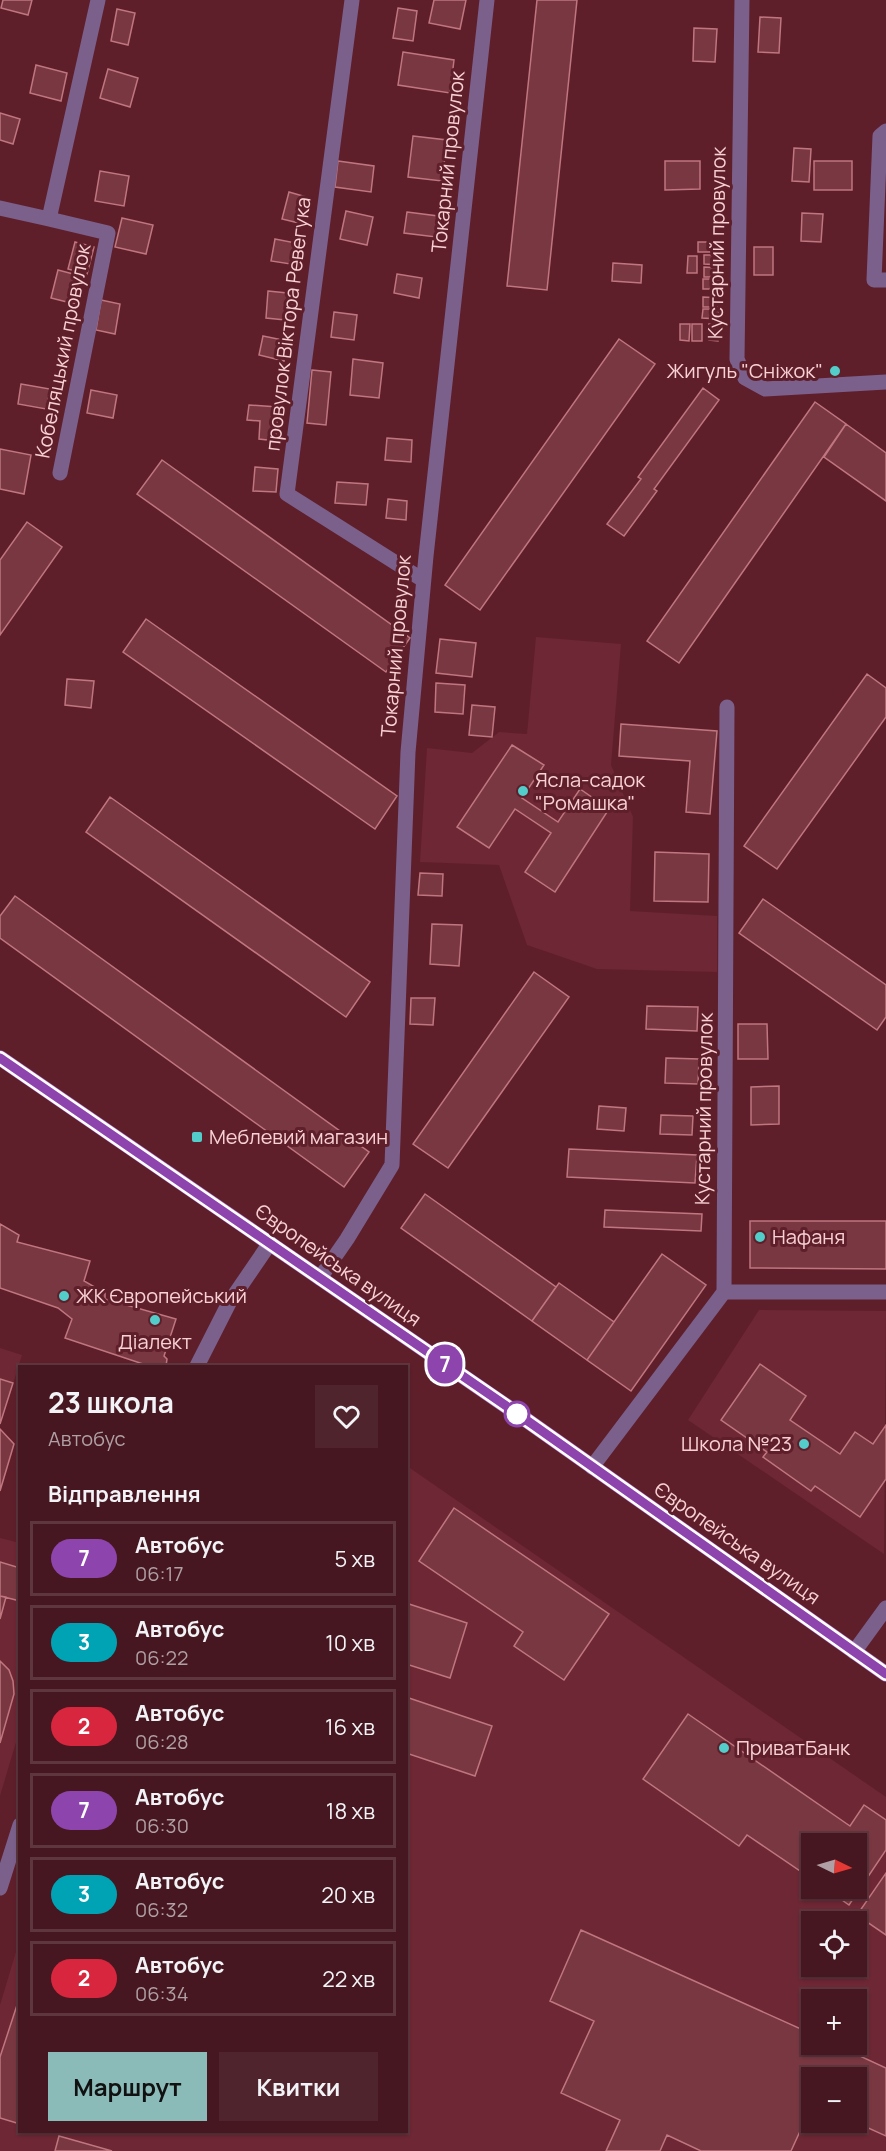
<!DOCTYPE html>
<html lang="uk">
<meta charset="utf-8">
<style>
body{margin:0;font-family:Manrope,sans-serif;background:#50242d;color:#f1f3f6;height:100vh;display:flex;flex-direction:column;font-size:22px;white-space:nowrap}
*{box-sizing:border-box;margin:0}
p{font-size:20px;color:#b09fa5}
.icon{flex:none;width:33px;height:33px;fill:none;stroke:currentColor;stroke-width:2;stroke-linecap:round;stroke-linejoin:round}
.map{position:relative;flex:1;overflow:hidden}
.drawer{position:absolute;left:18px;top:1365px;width:390px;height:768px;display:flex;flex-direction:column;background:#461720;border-radius:0px;box-shadow:0 2px 4px #0004,0 0 0 2px #5e363e}
.drawer>*{flex:none}
.badge{padding:0 12px;border-radius:20px;font-size:21px;line-height:39px}
.needle{width:39px;rotate:95deg}
.buttons{position:absolute;left:801px;top:1833px;display:grid;gap:12px}
.buttons a{display:grid;place-items:center;width:66px;height:66px;border-radius:0px;background:#461720;box-shadow:0 2px 4px #0004,0 0 0 2px #5e363e;font-size:30px}
.map>.badge{position:absolute;translate:-50% -50%;box-shadow:0 0 0 3px #fff}
h2{padding:0 30px;font-size:22px;line-height:54px}
.round{display:grid;place-items:center;flex:none;width:63px;height:63px;border-radius:0px;background:#50242d}
.head{display:flex;align-items:center;justify-content:space-between;height:102px;padding:0 30px}
h1{font-size:28px;font-weight:700;line-height:45px}
.primary-button{display:flex;gap:12px;margin-top:auto;padding:12px 30px}
.primary-button a{flex:1;height:69px;border-radius:0px;background:#8bbbb9;color:#111;font-size:24px;font-weight:700;line-height:69px;text-align:center}
.primary-button a+a{background:#50242d;color:#f1f3f6}
ul{padding:0;list-style:none}
li{display:flex;align-items:center;gap:18px;height:75px;margin:0 12px 9px;padding:0 18px;border:3px solid #5e363e;border-radius:0px}
li div{flex:1}
li b{display:block;font-size:22px}
li em{font-style:normal}
li .badge{min-width:66px;font-weight:700;text-align:center}
.map>svg:first-child{display:block}
.built{fill:#6e2734;fill-rule:evenodd}
.building{fill:#793741;stroke:#bf767f;stroke-width:1.5}
.lines{fill:none;stroke-linecap:round;stroke-linejoin:round}
.street{stroke:#7c608c;stroke-width:15}
.primary{stroke:#be86df;stroke-width:15}
.line-casing{stroke:#fff;stroke-width:14}
.line{stroke:#8e44ad;stroke-width:9}
.poi-dot{fill:#53cdc9;stroke:#5e1f2b;stroke-width:2}
.stop-dot{fill:#fff;stroke:#8e44ad;stroke-width:3}
.labels{text-anchor:middle;stroke-width:6;stroke-linejoin:round;paint-order:stroke}
.street-label{font-size:20px;fill:#f9d1d4;stroke:#5e1f2b}
.poi-label{font-size:20px;fill:#f9d1d4;stroke:#5e1f2b;text-anchor:start}
</style>
<div class="map">
<svg width="886" height="2151" viewBox="0 0 886 2151">
<rect width="100%" height="100%" fill="#5e1f2b"/>
<path class="built" d="M 536,637 L 621,644 L 611,765 L 633,817 L 630,911 L 717,916 L 717,972 L 597,969 L 527,945 L 499,865 L 420,862 L 427,748 L 472,753 L 499,732 L 527,734 Z
M 759,1310 L 886,1311 L 884,1554 L 688,1420 Z
M 0,1348 L 22,1355 L 0,1425 Z
M 407,1466 L 886,1797 L 886,2151 L 0,2151 L 0,2005 L 19,1942 L 20,2132 L 406,2132 ZM 812,1844 L 856,1844 L 856,1888 L 812,1888 ZM 812,1922 L 856,1922 L 856,1966 L 812,1966 ZM 812,2000 L 856,2000 L 856,2044 L 812,2044 ZM 812,2078 L 856,2078 L 856,2122 L 812,2122 Z
M 0,1538 L 20,1543 L 19,1732 L 0,1796 Z"/>
<path class="building" d="M 3,0 L 32,0 L 28,15 L 1,8 Z
M 434,0 L 466,0 L 460,29 L 429,23 Z
M 537,0 L 577,0 L 547,290 L 507,286 Z
M 398,8 L 417,11 L 413,41 L 393,38 Z
M 117,9 L 135,13 L 128,45 L 111,41 Z
M 760,17 L 781,18 L 779,53 L 758,52 Z
M 694,28 L 717,29 L 715,62 L 693,61 Z
M 403,52 L 454,60 L 450,93 L 398,85 Z
M 36,65 L 67,73 L 61,101 L 30,93 Z
M 108,69 L 138,78 L 130,107 L 100,98 Z
M 0,113 L 20,119 L 13,144 L 0,140 Z
M 413,136 L 447,140 L 442,181 L 408,177 Z
M 794,148 L 811,149 L 809,182 L 792,181 Z
M 338,161 L 374,166 L 371,192 L 335,187 Z
M 665,161 L 700,161 L 700,189 L 665,190 Z
M 814,161 L 852,161 L 852,190 L 814,190 Z
M 100,171 L 129,176 L 124,206 L 95,201 Z
M 289,192 L 310,198 L 303,224 L 282,219 Z
M 346,211 L 373,217 L 367,245 L 340,239 Z
M 407,212 L 438,216 L 436,237 L 404,233 Z
M 802,213 L 823,214 L 821,242 L 801,241 Z
M 122,218 L 153,225 L 146,254 L 115,247 Z
M 275,239 L 301,244 L 297,265 L 271,261 Z
M 75,242 L 94,247 L 87,274 L 68,269 Z
M 698,242 L 718,242 L 718,252 L 698,252 Z
M 754,247 L 773,247 L 773,275 L 754,275 Z
M 704,255 L 721,255 L 720,265 L 704,264 Z
M 688,256 L 697,256 L 697,273 L 687,273 Z
M 613,263 L 642,265 L 641,283 L 612,281 Z
M 704,267 L 720,268 L 720,277 L 704,277 Z
M 58,270 L 81,276 L 75,304 L 51,298 Z
M 397,274 L 422,278 L 419,298 L 394,293 Z
M 703,279 L 720,279 L 720,289 L 703,289 Z
M 268,291 L 297,294 L 295,321 L 266,318 Z
M 703,297 L 720,298 L 719,307 L 703,307 Z
M 101,300 L 120,304 L 115,334 L 96,330 Z
M 703,309 L 719,309 L 719,319 L 702,318 Z
M 334,312 L 357,315 L 354,340 L 331,337 Z
M 680,324 L 690,324 L 689,341 L 680,340 Z
M 692,324 L 702,324 L 702,341 L 692,341 Z
M 709,324 L 718,324 L 718,341 L 709,340 Z
M 263,336 L 288,341 L 284,361 L 259,355 Z
M 619,339 L 655,364 L 480,610 L 445,585 Z
M 353,359 L 383,363 L 379,398 L 350,395 Z
M 312,370 L 331,372 L 326,425 L 307,423 Z
M 21,384 L 50,389 L 46,409 L 18,404 Z
M 703,388 L 719,400 L 654,489 L 657,491 L 624,536 L 607,524 L 641,479 L 638,477 Z
M 91,390 L 117,395 L 113,418 L 87,413 Z
M 815,402 L 846,424 L 679,663 L 647,641 Z
M 249,405 L 278,407 L 276,441 L 259,439 L 260,421 L 247,420 Z
M 846,424 L 886,453 L 886,501 L 824,457 Z
M 387,438 L 412,440 L 411,462 L 385,460 Z
M 0,449 L 31,455 L 24,494 L 0,489 Z
M 162,460 L 410,638 L 386,672 L 137,494 Z
M 255,467 L 278,469 L 276,492 L 253,491 Z
M 337,482 L 368,484 L 366,505 L 335,503 Z
M 388,499 L 407,501 L 406,520 L 386,518 Z
M 27,522 L 62,547 L 0,635 L 0,560 Z
M 146,619 L 397,796 L 375,829 L 123,652 Z
M 440,639 L 476,643 L 472,677 L 436,673 Z
M 867,674 L 886,688 L 886,717 L 777,869 L 744,846 Z
M 67,679 L 94,681 L 91,708 L 65,705 Z
M 436,683 L 465,685 L 463,714 L 435,712 Z
M 472,705 L 495,707 L 492,737 L 469,735 Z
M 621,724 L 717,731 L 710,814 L 686,812 L 690,761 L 619,756 Z
M 512,745 L 544,765 L 522,798 L 558,822 L 580,789 L 609,809 L 555,892 L 525,872 L 551,833 L 515,809 L 489,848 L 457,827 Z
M 110,797 L 370,982 L 346,1017 L 86,832 Z
M 655,852 L 709,854 L 708,902 L 654,901 Z
M 420,873 L 443,874 L 442,896 L 418,895 Z
M 15,896 L 369,1152 L 344,1187 L 0,938 L 0,916 Z
M 763,899 L 886,985 L 886,1017 L 877,1030 L 739,933 Z
M 432,924 L 462,925 L 459,966 L 430,964 Z
M 534,972 L 569,997 L 448,1168 L 413,1144 Z
M 411,998 L 435,998 L 433,1025 L 410,1024 Z
M 647,1006 L 698,1007 L 697,1031 L 646,1029 Z
M 738,1024 L 767,1024 L 768,1059 L 738,1059 Z
M 666,1058 L 699,1059 L 698,1084 L 665,1083 Z
M 779,1086 L 779,1124 L 751,1125 L 751,1087 Z
M 599,1106 L 626,1108 L 624,1131 L 597,1129 Z
M 661,1115 L 693,1116 L 692,1135 L 660,1134 Z
M 569,1149 L 697,1155 L 695,1183 L 567,1177 Z
M 425,1194 L 556,1287 L 532,1321 L 401,1228 Z
M 605,1210 L 702,1214 L 701,1231 L 604,1227 Z
M 750,1221 L 886,1221 L 886,1269 L 750,1268 Z
M 0,1224 L 19,1235 L 17,1242 L 90,1261 L 84,1281 L 105,1293 L 105,1299 L 176,1319 L 164,1356 L 167,1359 L 166,1366 L 149,1366 L 65,1338 L 72,1319 L 58,1308 L 0,1288 Z
M 662,1254 L 706,1285 L 631,1391 L 587,1360 Z
M 559,1283 L 614,1322 L 587,1360 L 532,1321 Z
M 760,1364 L 806,1396 L 790,1420 L 840,1454 L 855,1432 L 873,1444 L 886,1425 L 886,1479 L 860,1517 L 815,1486 L 811,1491 L 763,1457 L 767,1452 L 721,1420 Z
M 0,1379 L 13,1383 L 0,1424 Z
M 0,1429 L 14,1444 L 0,1491 Z
M 454,1508 L 609,1614 L 564,1680 L 514,1646 L 523,1632 L 419,1561 Z
M 0,1562 L 20,1568 L 20,1601 L 0,1596 Z
M 0,1596 L 6,1597 L 0,1619 Z
M 406,1603 L 467,1623 L 450,1678 L 406,1664 Z
M 0,1661 L 9,1670 L 13,1681 L 14,1694 L 0,1743 Z
M 406,1697 L 492,1726 L 475,1776 L 406,1753 Z
M 688,1714 L 850,1826 L 864,1805 L 886,1820 L 886,1850 L 849,1905 L 825,1888 L 856,1888 L 856,1844 L 812,1844 L 812,1879 L 747,1835 L 739,1846 L 643,1779 Z
M 886,1873 L 886,1935 L 857,1915 Z
M 581,1930 L 812,2034 L 812,2044 L 834,2044 L 886,2068 L 886,2136 L 855,2122 L 856,2078 L 812,2078 L 812,2105 L 791,2151 L 701,2151 L 667,2135 L 660,2151 L 606,2151 L 620,2120 L 561,2093 L 594,2021 L 550,2001 Z
M 20,1996 L 20,2124 L 0,2118 L 0,2057 Z
M 59,2136 L 112,2151 L 55,2151 Z"/>
<g class="lines">
<path class="street" d="M 352,0 L 287,494 L 423,580
M 742,0 L 737,359 L 745,378 L 765,389 L 886,382
M 886,131 L 880,136 L 874,280 L 886,280
M 0,208 L 49,219
M 60,473 L 108,233 L 49,219 L 98,0
M 320,1278 L 347,1239 L 392,1165 L 408,752 L 426,556 L 487,0
M 724,1292 L 886,1292
M 197,1366 L 229,1303 L 270,1243
M 592,1467 L 724,1292 L 727,707
M 854,1652 L 886,1608
M 0,1888 L 20,1825"/>
<path class="primary" d="M 0,1058 L 515,1412 L 886,1674"/>
</g>
<g class="lines">
<defs>
<path id="line" d="M 0,1058 L 515,1412 L 886,1674"/>
</defs>
<use href="#line" class="line-casing"/>
<use href="#line" class="line"/>
</g>
<g class="poi-dot">
<circle cx="835" cy="371" r="6"/>
<circle cx="523" cy="791" r="6"/>
<rect x="191" y="1131" width="12" height="12" rx="3"/>
<circle cx="760" cy="1237" r="6"/>
<circle cx="64" cy="1296" r="6"/>
<circle cx="155" cy="1320" r="6"/>
<circle cx="804" cy="1444" r="6"/>
<circle cx="724" cy="1748" r="6"/>
</g>
<circle class="stop-dot" cx="517" cy="1414" r="12"/>
<g class="labels">
<g class="street-label">
<text transform="translate(448 162) rotate(-84)" y="7">Токарний провулок</text>
<text transform="translate(717 243) rotate(-89)" y="7">Кустарний провулок</text>
<text transform="translate(288 324) rotate(-83)" y="7">провулок Віктора Ревегука</text>
<text transform="translate(63 351) rotate(-79)" y="7">Кобеляцький провулок</text>
<text transform="translate(396 646) rotate(-85)" y="7">Токарний провулок</text>
<text transform="translate(704 1109) rotate(-89)" y="7">Кустарний провулок</text>
<text transform="translate(338 1265) rotate(35)" y="7">Європейська вулиця</text>
<text transform="translate(737 1543) rotate(35)" y="7">Європейська вулиця</text>
</g>
<g class="poi-label">
<text x="823" y="378" text-anchor="end">Жигуль "Сніжок"</text>
<text x="535" y="787">Ясла-садок<tspan x="535" dy="23">"Ромашка"</tspan></text>
<text x="209" y="1144">Меблевий магазин</text>
<text x="772" y="1244">Нафаня</text>
<text x="76" y="1303">ЖК Європейський</text>
<text x="155" y="1349" text-anchor="middle">Діалект</text>
<text x="792" y="1451" text-anchor="end">Школа №23</text>
<text x="736" y="1755">ПриватБанк</text>
</g>
</g>
</svg>
<div class="buttons">
<a><svg class="needle" viewBox="-14 -14 28 28"><path d="M0-13l5 13h-10z" fill="#e53935"/><path d="M0 13l5-13h-10z" fill="#b09fa5"/></svg></a>
<a><svg class="icon" aria-label="locate" viewBox="0 0 24 24"><circle cx="12" cy="12" r="6"/><path d="M12 2v4M12 18v4M2 12h4M18 12h4"/></svg></a>
<a>+</a>
<a>−</a>
</div>
<b class="badge" style="left:445px;top:1364px;background:#8e44ad;color:#fff">7</b>
<section class="drawer">
<div class="head"><div><h1>23 школа</h1><p>Автобус</p></div><a class="round"><svg class="icon" aria-label="heart" viewBox="0 0 24 24"><path d="M12 20l-8-8c-3-5 5-10 8-4 3-6 11-1 8 4z"/></svg></a></div>
<h2>Відправлення</h2>
<ul>
<li><span class="badge" style="background:#8e44ad;color:#fff">7</span><div><b>Автобус</b><p>06:17</p></div><em>5 хв</em></li>
<li><span class="badge" style="background:#00a3b4;color:#fff">3</span><div><b>Автобус</b><p>06:22</p></div><em>10 хв</em></li>
<li><span class="badge" style="background:#d7263d;color:#fff">2</span><div><b>Автобус</b><p>06:28</p></div><em>16 хв</em></li>
<li><span class="badge" style="background:#8e44ad;color:#fff">7</span><div><b>Автобус</b><p>06:30</p></div><em>18 хв</em></li>
<li><span class="badge" style="background:#00a3b4;color:#fff">3</span><div><b>Автобус</b><p>06:32</p></div><em>20 хв</em></li>
<li><span class="badge" style="background:#d7263d;color:#fff">2</span><div><b>Автобус</b><p>06:34</p></div><em>22 хв</em></li>
</ul>
<div class="primary-button"><a>Маршрут</a><a>Квитки</a></div>
</section>
</div>
